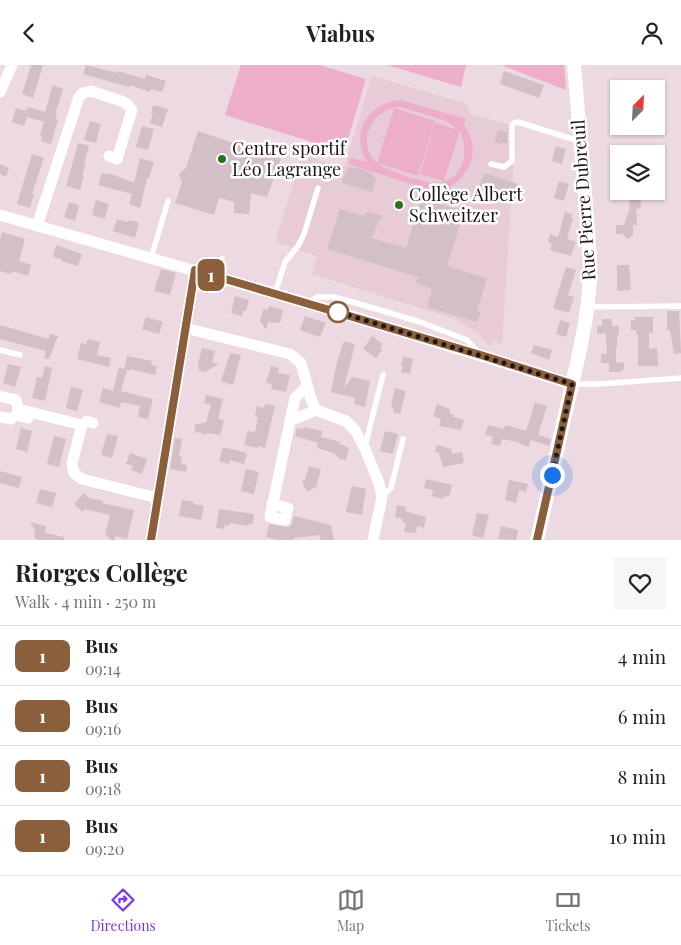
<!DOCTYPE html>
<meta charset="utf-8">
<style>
body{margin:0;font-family:"Playfair Display",serif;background:#f6f6f6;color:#222;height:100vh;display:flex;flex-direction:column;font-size:19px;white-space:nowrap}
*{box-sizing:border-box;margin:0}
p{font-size:16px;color:#767676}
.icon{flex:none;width:28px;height:28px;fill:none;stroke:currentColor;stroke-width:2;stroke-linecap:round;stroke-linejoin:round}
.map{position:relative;height:475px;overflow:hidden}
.sheet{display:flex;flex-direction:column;background:#fff;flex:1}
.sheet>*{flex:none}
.badge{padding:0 10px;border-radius:8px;font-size:18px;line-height:32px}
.needle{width:32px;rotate:24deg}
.tools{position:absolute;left:610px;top:15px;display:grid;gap:10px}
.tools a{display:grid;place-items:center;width:55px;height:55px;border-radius:0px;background:#fff;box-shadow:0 1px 4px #0004;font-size:25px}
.you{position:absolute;width:25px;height:25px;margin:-12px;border:4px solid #fff;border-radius:50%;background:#1a73e8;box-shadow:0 0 0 8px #1a73e833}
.map>.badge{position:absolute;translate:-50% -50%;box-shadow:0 0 0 2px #fff}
.round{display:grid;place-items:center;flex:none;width:52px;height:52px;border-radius:0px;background:#f6f6f6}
.overview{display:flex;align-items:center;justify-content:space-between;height:85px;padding:0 15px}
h1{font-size:24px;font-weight:700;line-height:38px}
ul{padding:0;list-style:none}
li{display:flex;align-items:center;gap:15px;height:60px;padding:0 15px;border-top:1px solid #e0e0e0}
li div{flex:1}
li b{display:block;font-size:19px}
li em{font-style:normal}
li .badge{min-width:55px;font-weight:700;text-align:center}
header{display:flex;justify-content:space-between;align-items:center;height:65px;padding:0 15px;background:#fff;font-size:22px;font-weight:700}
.tab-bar{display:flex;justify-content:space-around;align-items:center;height:70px;border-top:1px solid #e0e0e0;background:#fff;font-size:14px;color:#767676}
.tab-bar a{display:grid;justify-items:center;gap:2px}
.tab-bar .active{color:#7c3aed}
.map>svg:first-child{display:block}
.built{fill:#e7ccd8}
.green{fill:#edaeca;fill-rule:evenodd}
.building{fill:#d2bfc7}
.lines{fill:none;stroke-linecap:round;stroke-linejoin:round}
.service{stroke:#fff;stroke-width:5.5}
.minor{stroke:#fff;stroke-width:11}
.tertiary{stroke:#fff;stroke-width:14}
.line-casing{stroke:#fff;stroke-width:11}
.line{stroke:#8b5e3c;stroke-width:8}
.walk{stroke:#1e171a;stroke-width:5;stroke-dasharray:0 9}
.poi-dot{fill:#297318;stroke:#fff;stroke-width:2}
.stop-dot{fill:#fff;stroke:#8b5e3c;stroke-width:2.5}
.labels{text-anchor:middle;stroke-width:5;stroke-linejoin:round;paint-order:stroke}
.poi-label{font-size:18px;fill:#1e171a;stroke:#fff;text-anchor:start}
.street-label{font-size:18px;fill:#1e171a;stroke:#fff}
</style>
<header><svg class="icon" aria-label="back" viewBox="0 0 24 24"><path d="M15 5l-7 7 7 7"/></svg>Viabus<svg class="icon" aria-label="person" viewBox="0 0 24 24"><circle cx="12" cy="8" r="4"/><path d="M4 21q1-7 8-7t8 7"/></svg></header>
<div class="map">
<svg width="681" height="475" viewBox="0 0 681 475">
<rect width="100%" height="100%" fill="#ecd9e1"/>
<path class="built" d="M 372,11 L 467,39 L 471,49 L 516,62 L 502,279 L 493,276 L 491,282 L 489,281 L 479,270 L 455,254 L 312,209 L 317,191 L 275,177 L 302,90 L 344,102 Z"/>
<path class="green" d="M 241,0 L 320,0 L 366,14 L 344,87 L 225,50 Z
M 387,0 L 466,0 L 461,22 Z
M 501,0 L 564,0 L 566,25 Z
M 401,35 L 466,54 L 464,60 C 481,85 472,108 448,123 L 462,127 L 459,134 L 348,99 L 351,93 L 367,97 C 350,68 367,38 401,35 ZM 400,42 L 446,56 L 459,65 L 435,58 L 420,109 L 444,116 L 460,66 C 470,87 464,117 435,118 C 424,118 386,105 377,98 L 418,111 L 435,56 L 394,43 L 377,98 C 355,78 372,43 400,42 Z"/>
<path class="building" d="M 31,0 L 43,0 L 33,33 L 22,29 Z
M 86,0 L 117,8 L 118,6 L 145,14 L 146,10 L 166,16 L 162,27 L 151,24 L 150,27 L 130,20 L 129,22 L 83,9 Z
M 504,6 L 544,20 L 539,33 L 500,19 Z
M 53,20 L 63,24 L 55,50 L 57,51 L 56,55 L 58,55 L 51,79 L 41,76 L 42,71 L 40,70 L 44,57 L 27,52 L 24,61 L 12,57 L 16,43 L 26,46 L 28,42 L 45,47 Z
M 153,40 L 168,44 L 162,62 L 150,58 L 153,49 L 151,48 Z
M 90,56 L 101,59 L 96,78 L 84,75 Z
M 142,61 L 154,64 L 148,85 L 136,82 Z
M 498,64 L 507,67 L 507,79 L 503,77 L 502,79 L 494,77 Z
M 198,66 L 281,94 L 267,132 L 251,128 L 249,149 L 234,148 L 234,137 L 219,133 L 214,150 L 175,138 L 182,118 L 179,109 L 186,103 Z
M 78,78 L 89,81 L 84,99 L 86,100 L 82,110 L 84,111 L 80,125 L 66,121 Z
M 556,81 L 566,84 L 562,99 L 552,96 Z
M 32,89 L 44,93 L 32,129 L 34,129 L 30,143 L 17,139 Z
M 140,93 L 154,97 L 149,113 L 147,113 L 140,143 L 129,139 L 132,129 L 98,120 L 102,108 L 109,110 L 109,108 L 134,118 Z
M 0,99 L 9,103 L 6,112 L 0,109 Z
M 350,102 L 361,104 L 374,110 L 373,112 L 376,113 L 372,127 L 342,118 L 347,104 L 349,104 Z
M 484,108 L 518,119 L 517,125 L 522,126 L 519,135 L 513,133 L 513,131 L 480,121 Z
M 559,116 L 569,119 L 564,136 L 554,133 Z
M 620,126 L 645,126 L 645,132 L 640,132 L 641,143 L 636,144 L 637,160 L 633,160 L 633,170 L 628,174 L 622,169 L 616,169 L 616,160 L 624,160 L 630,143 L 629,133 L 621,134 Z
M 421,134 L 464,146 L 447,201 L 487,213 L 477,246 L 481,247 L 477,257 L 427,242 L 432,224 L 416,218 L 418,212 L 327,184 L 340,144 L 363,151 L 367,147 L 370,147 L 383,151 L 376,162 L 372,173 L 406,183 Z
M 96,135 L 109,139 L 105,154 L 92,150 Z
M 69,137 L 79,140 L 75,156 L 64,152 Z
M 565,147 L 572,149 L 571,153 L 573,153 L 567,174 L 576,177 L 571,191 L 550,185 L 552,179 L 548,177 L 550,169 L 558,172 Z
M 117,154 L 127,157 L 130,155 L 139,158 L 135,173 L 113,166 Z
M 2,167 L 25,174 L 19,196 L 31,200 L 28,211 L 12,206 L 11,209 L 0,206 L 0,175 Z
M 56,180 L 82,189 L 78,201 L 61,196 L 61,194 L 53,192 Z
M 617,200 L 629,200 L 631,225 L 617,226 Z
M 566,202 L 576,205 L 568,230 L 574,232 L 569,248 L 553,243 Z
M 161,204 L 176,208 L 170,230 L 154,226 Z
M 235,231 L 249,235 L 246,246 L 243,246 L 242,251 L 231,248 Z
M 269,241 L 283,245 L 280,258 L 268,257 L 266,265 L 260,256 L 263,244 L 268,245 Z
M 667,246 L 679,246 L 681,288 L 674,289 L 670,265 L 667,265 Z
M 305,251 L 326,258 L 320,272 L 300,265 Z
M 146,252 L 163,257 L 159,269 L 142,264 Z
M 635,252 L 653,252 L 653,268 L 649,268 L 649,284 L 657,283 L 658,301 L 638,301 L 638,269 L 636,269 L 636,265 L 631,265 L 631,255 L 635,255 Z
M 602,254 L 612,254 L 612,261 L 619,261 L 619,270 L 617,270 L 617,283 L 616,283 L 616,298 L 624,297 L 624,305 L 621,305 L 621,307 L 609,307 L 609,298 L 601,298 L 601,289 L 607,289 L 606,268 L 597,269 L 597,261 L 602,261 Z
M 560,255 L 570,258 L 566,272 L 556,269 Z
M 0,260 L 49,274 L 50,269 L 58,271 L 49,294 L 44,293 L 46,286 L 0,274 Z
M 372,271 L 383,279 L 380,283 L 382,285 L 376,293 L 363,284 Z
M 88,274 L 100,277 L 97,290 L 111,293 L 109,302 L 77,294 L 81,278 L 86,279 Z
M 344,276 L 355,279 L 344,323 L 352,312 L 370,316 L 365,342 L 354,339 L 355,333 L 331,327 L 337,297 Z
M 534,280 L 552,285 L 549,295 L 531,288 Z
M 202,283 L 215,286 L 212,298 L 219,299 L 205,307 L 199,306 L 198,299 Z
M 230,288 L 241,290 L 233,320 L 221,316 Z
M 127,291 L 152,296 L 151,300 L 157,301 L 155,310 L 130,304 L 130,306 L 127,305 L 121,326 L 153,334 L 148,354 L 138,352 L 140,341 L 121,337 L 120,343 L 99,337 L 103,323 L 113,326 L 119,302 L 124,304 Z
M 403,291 L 413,294 L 410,309 L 401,307 L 403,301 L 401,300 Z
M 8,299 L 21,302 L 15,322 L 3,318 Z
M 45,301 L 52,303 L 45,336 L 32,333 L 37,312 L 42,313 Z
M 271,301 L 279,303 L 278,308 L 290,310 L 286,327 L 271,324 L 272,319 L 266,318 Z
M 71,322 L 83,325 L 77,346 L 66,343 Z
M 395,323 L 406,326 L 400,349 L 393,347 L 394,343 L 391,342 Z
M 206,330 L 223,334 L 218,354 L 224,355 L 220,370 L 210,368 L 201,370 L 201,367 L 196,368 L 194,360 L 206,357 L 211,340 L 204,338 Z
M 535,337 L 547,341 L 538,370 L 551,374 L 549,381 L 531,375 L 529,382 L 518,378 L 518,377 L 502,374 L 500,381 L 491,379 L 493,371 L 485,370 L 488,360 L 504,364 L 505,360 L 526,366 Z
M 265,339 L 275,341 L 265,383 L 258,381 L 258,383 L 244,380 L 248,366 L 255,367 L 258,352 L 255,351 L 257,341 L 264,343 Z
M 437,339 L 450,344 L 449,348 L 454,350 L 453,352 L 464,355 L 461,365 L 439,361 L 441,354 L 433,351 Z
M 304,362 L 322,366 L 321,372 L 340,377 L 340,379 L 349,383 L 346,395 L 340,394 L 334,388 L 317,383 L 318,378 L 295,371 L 297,363 L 303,364 Z
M 21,363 L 32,366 L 27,387 L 16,384 Z
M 385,366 L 398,369 L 393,389 L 380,386 Z
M 107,369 L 118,371 L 112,393 L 101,390 Z
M 54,371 L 66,374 L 59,402 L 47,399 Z
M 175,373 L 182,374 L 179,391 L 182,392 L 181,399 L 187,400 L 186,407 L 170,404 Z
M 437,380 L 451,384 L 452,389 L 462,387 L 464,398 L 443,402 L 439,388 L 435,387 Z
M 223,382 L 247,388 L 244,399 L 230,395 L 229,399 L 219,396 Z
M 130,388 L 147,394 L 142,409 L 131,405 L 133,401 L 126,399 Z
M 309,401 L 321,404 L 316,422 L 307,427 L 302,416 L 305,415 Z
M 246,404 L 259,407 L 254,429 L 241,426 Z
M 0,406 L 22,412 L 19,423 L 0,418 Z
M 426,414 L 452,420 L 449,432 L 444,431 L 443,434 L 432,431 L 433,425 L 424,423 Z
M 509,415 L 528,419 L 526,427 L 519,425 L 516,438 L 505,435 Z
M 352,421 L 366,424 L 362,450 L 346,447 Z
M 40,424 L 56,428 L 52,442 L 36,438 Z
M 84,428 L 89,433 L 103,436 L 102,438 L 134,445 L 127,474 L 115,471 L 115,475 L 111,475 L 105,469 L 110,450 L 85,444 L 82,447 L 74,439 Z
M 182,435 L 194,437 L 193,439 L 204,441 L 201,455 L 179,451 Z
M 397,440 L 406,442 L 405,446 L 426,452 L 424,463 L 417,461 L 416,468 L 404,467 L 406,458 L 402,457 L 403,454 L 395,452 Z
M 219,444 L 254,449 L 253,459 L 249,459 L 248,461 L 230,458 L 229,461 L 225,460 L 224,464 L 216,463 Z
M 477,448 L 489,450 L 483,473 L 472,470 Z
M 294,451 L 331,460 L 334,475 L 320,475 L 320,470 L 294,473 L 294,475 L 279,475 L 266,472 L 269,459 L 288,462 L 291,461 Z
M 30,457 L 46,461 L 45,468 L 64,472 L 64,475 L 37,475 L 34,471 L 35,465 Z
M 501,461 L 518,465 L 516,475 L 498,474 Z"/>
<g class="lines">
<path class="service" d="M 491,99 L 504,102 L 512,96 L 512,61 L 514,58 L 518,57 L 579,76
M 151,193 L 168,136
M 216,211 L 222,193
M 275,228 L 285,197 L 298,181 L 304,169 L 318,123
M 308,238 L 317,232 L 335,232 L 366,241 L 420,257 L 467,275 L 479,288
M 588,242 L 681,241
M 0,285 L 20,290
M 572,319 L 599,319 L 681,313
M 365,381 L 383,310
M 382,432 L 391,423 L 403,374"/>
<path class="minor" d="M 0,27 L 12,0
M 0,150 L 335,246 L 572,319
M 37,161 L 79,32 L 83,28 L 91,26 L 124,37 L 129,41 L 132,45 L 117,94 L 109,91
M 185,263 L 290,289 L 301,298 L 311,334 L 316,345 L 346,356 L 355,365 L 365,384 L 379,418 L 382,432 L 373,475
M 0,331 L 16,335 L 18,344 L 82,360
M 0,352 L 11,354 L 16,350 L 28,353
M 290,356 L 316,345
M 93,358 L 87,356 L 82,360 L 72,398 L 74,408 L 82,414 L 157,433
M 272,439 L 288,443 L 285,455 L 270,452 L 295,333 L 307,322
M 151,475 L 195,205"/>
<path class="tertiary" d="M 537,475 C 548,429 557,383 568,337 C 579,289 592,240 590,191 L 574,0"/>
</g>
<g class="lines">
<defs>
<path id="line" d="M 151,475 L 195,205 L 484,291 L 572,319 L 537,475"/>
</defs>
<use href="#line" class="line-casing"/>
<use href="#line" class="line"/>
<path class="walk" d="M 338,247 L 335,246 L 572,319 L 552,410"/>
</g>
<g class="poi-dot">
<circle cx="222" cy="94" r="5"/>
<circle cx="399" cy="140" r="5"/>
</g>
<circle class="stop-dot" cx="338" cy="247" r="10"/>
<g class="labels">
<g class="poi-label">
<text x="232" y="90">Centre sportif<tspan x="232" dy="21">Léo Lagrange</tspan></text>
<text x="409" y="136">Collège Albert<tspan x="409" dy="21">Schweitzer</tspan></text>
</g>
<g class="street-label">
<text transform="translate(584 135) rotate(-94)" y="6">Rue Pierre Dubreuil</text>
</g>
</g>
</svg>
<div class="tools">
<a><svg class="needle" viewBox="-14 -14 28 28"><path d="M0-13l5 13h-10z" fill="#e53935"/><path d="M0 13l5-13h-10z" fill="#767676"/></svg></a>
<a><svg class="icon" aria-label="layers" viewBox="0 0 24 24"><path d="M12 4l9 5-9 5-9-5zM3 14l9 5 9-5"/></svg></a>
</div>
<div class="you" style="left:552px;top:410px"></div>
<b class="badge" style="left:211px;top:210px;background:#8b5e3c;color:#fff">1</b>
</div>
<section class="sheet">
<div class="overview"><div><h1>Riorges Collège</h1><p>Walk · 4 min · 250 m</p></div><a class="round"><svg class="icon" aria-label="heart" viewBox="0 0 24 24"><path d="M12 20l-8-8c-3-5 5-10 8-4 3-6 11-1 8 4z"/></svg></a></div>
<ul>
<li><span class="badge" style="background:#8b5e3c;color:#fff">1</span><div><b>Bus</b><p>09:14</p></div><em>4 min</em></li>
<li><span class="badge" style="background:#8b5e3c;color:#fff">1</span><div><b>Bus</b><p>09:16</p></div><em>6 min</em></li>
<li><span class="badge" style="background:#8b5e3c;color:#fff">1</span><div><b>Bus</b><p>09:18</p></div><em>8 min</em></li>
<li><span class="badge" style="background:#8b5e3c;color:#fff">1</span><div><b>Bus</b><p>09:20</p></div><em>10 min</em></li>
</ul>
</section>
<nav class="tab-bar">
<a class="active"><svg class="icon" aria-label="directions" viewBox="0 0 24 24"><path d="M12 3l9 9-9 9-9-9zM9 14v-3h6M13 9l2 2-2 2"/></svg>Directions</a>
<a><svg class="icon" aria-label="map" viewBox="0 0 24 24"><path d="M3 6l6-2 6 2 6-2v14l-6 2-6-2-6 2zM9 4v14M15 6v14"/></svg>Map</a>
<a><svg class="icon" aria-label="tickets" viewBox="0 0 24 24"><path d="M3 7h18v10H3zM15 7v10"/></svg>Tickets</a>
</nav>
